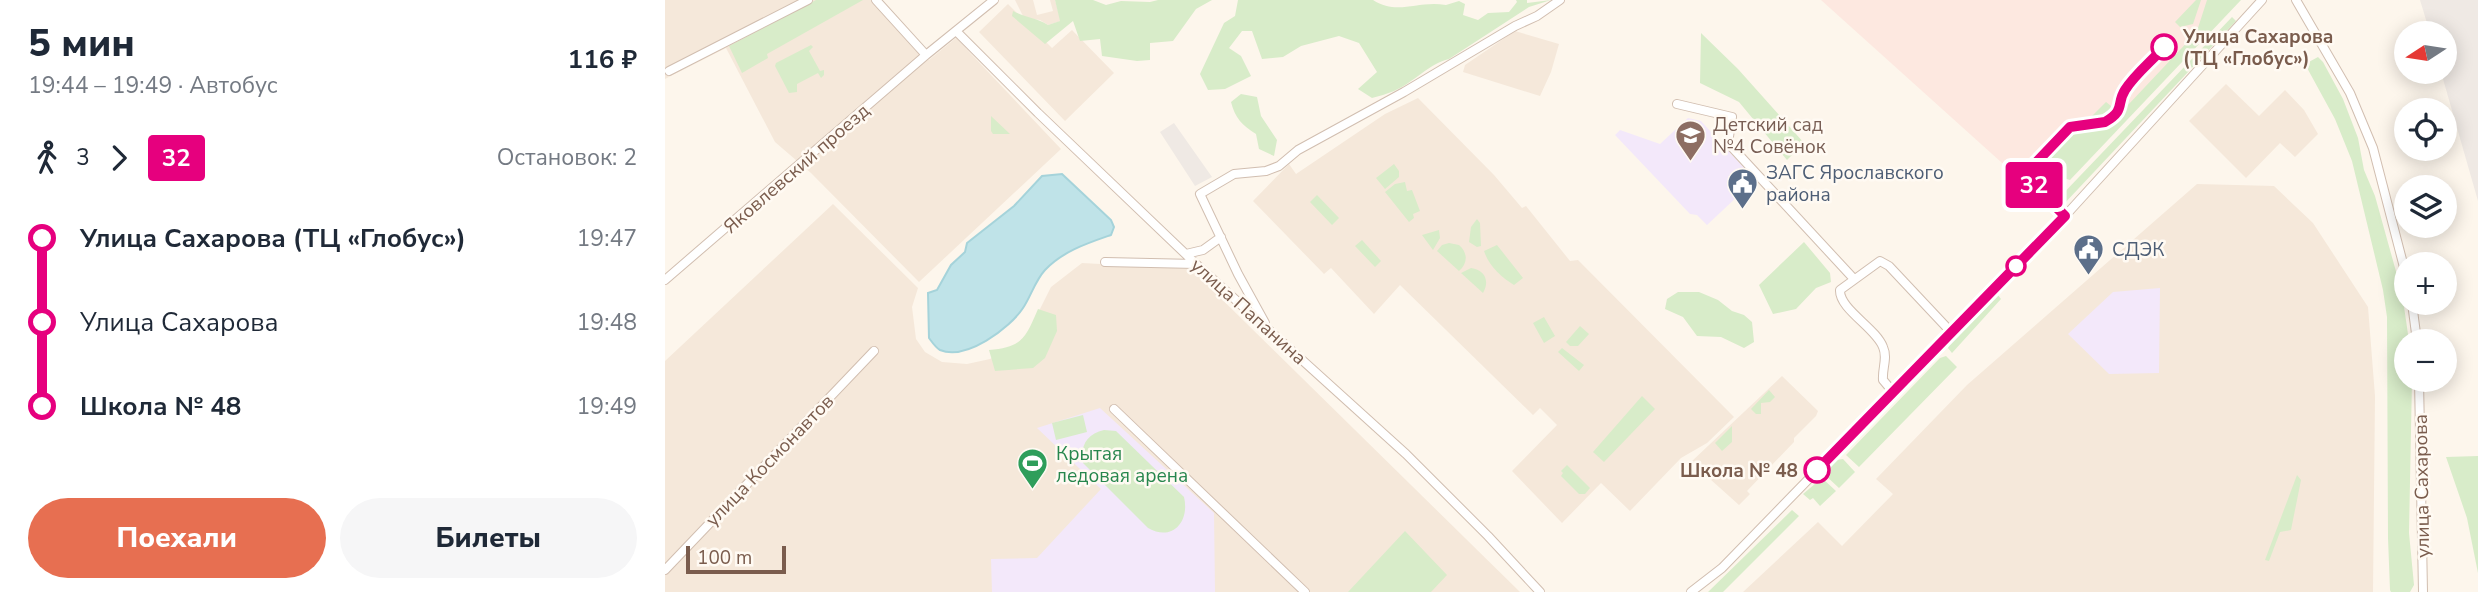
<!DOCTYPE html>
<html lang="ru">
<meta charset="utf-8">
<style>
body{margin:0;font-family:"Nunito Sans",sans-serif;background:#f6f6f7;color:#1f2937;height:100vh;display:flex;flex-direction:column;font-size:26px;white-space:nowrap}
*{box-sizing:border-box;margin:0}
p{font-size:23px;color:#747a83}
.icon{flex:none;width:38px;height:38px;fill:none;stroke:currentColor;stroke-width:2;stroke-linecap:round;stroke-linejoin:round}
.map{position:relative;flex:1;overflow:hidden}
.sheet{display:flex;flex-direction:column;background:#fff;width:665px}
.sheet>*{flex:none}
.badge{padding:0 14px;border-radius:5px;font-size:24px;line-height:46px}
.needle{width:46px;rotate:258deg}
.buttons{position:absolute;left:1729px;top:21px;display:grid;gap:14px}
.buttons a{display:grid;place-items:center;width:63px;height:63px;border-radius:50%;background:#fff;box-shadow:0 4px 18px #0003;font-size:35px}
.scale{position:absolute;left:21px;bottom:18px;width:100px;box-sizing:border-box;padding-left:7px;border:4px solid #7a5c4d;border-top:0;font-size:19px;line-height:24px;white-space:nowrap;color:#7a5c4d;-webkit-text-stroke:5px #fffaf3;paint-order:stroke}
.map>.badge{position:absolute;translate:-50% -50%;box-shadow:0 0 0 4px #fff}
.legs{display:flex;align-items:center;gap:10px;height:77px;padding:0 28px;font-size:23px}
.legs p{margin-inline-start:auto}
.summary{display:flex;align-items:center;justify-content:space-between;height:119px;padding:0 28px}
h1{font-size:38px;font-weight:800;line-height:52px}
.action{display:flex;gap:14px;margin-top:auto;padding:14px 28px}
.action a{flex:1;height:80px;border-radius:42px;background:#e76f51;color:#fff;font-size:28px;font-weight:800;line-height:80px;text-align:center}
.action a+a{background:#f6f6f7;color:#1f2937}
ul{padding:0 28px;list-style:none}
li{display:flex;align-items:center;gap:24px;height:84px;font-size:26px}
li i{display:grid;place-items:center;width:10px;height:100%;margin:0 9px;background:currentColor}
li i::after{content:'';width:18px;height:18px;margin:-9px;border:5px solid;border-radius:50%;background:#fff}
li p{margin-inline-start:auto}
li:first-child i{background:linear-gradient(#0000 50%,currentColor 0)}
li:last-child i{background:linear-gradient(currentColor 50%,#0000 0)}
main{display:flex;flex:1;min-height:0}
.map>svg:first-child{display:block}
.residential{fill:#f5e8da}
.commercial{fill:#fde8e0}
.industrial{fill:#efe9e4}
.education{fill:#f3e8fa}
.green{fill:#d8ecc9}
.water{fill:#bfe3e8;stroke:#a5d3da;stroke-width:2}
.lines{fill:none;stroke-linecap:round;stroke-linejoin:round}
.minor-casing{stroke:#d1beb0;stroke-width:10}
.minor{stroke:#fff;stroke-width:8}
.line-1-casing{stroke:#fff;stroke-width:16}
.line-1{stroke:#e6007e;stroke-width:10}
.stop-1-dot{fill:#fff;stroke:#e6007e;stroke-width:3.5}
.labels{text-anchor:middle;stroke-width:5;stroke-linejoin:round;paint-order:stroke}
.stop-label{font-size:19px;font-weight:bold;fill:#7a5c4d;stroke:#fffaf3;text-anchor:start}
.education-label{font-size:19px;fill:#785e54;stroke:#fffaf3;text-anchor:start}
.street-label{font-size:19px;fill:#7a5c4d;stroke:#fffaf3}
.service-label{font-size:19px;fill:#4e5e75;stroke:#fffaf3;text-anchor:start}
.leisure-label{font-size:19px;fill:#27864d;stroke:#fffaf3;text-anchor:start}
</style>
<main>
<section class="sheet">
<div class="summary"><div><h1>5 мин</h1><p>19:44 – 19:49 · Автобус</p></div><b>116 ₽</b></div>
<div class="legs"><svg class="icon" aria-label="walk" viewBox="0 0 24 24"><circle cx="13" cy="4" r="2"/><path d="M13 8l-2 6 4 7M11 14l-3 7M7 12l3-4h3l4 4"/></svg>3<svg class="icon" aria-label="forward" viewBox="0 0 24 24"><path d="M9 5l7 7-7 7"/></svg><b class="badge" style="background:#e6007e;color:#fff">32</b><p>Остановок: 2</p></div>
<ul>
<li><i style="color:#e6007e"></i><b>Улица Сахарова (ТЦ «Глобус»)</b><p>19:47</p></li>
<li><i style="color:#e6007e"></i><span>Улица Сахарова</span><p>19:48</p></li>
<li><i style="color:#e6007e"></i><b>Школа № 48</b><p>19:49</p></li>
</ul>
<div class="action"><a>Поехали</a><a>Билеты</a></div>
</section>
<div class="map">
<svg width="1813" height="592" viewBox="0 0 1813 592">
<rect width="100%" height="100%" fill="#fdf6ec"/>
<path class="residential" d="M 0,0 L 217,0 L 264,60 L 291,38 L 396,149 L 254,282 L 146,173 L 110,142 L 61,48 L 0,79 Z
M 350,0 L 368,0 L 372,15 L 388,11 L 385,0 L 390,0 L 396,21 L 383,25 L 375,20 L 359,18 Z
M 343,4 L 387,48 L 407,30 L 449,73 L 400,121 L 314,32 Z
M 850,31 L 894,44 L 886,72 L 875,96 L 798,72 L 800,65 Z
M 1561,84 L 1594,116 L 1620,90 L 1639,110 L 1653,134 L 1630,157 L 1615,143 L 1581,178 L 1524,121 Z
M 753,98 L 829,175 L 857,208 L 861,206 L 905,261 L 913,260 L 1069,417 L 1042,443 L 1016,458 L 965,511 L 936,483 L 897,523 L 847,471 L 892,425 L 875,408 L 868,415 L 735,285 L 709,314 L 666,268 L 659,274 L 588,201 L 624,164 L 631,174 L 720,114 Z
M 1532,184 L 1609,186 L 1648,223 L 1703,307 L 1710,396 L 1708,592 L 1078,592 L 1153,522 L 1177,546 L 1228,494 L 1211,479 L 1302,385 Z
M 168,204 L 253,288 L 247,307 L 251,339 L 260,352 L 277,362 L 302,364 L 325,359 L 348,347 L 362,335 L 386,287 L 417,263 L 526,269 L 855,592 L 0,592 L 0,361 Z
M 1117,376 L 1153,411 L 1151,416 L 1129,438 L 1129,442 L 1082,491 L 1085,494 L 1074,505 L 1026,462 Z"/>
<path class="commercial" d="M 1156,0 L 1572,0 L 1376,198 Z"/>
<path class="industrial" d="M 1755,0 L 1813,0 L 1813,201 L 1776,72 L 1780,72 L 1780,33 L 1765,33 Z
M 509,123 L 547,177 L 530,186 L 495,132 Z"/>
<path class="education" d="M 1023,118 L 1036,121 L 1090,180 L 1042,225 L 1032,215 L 1025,214 L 950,135 L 955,130 L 995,144 Z
M 1495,288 L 1494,373 L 1444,374 L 1403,334 L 1448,292 Z
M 435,408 L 549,513 L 550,592 L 327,592 L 326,559 L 372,558 L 436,489 L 372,428 Z"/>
<path class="green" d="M 151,0 L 198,0 L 102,54 L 103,58 L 77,73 L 64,46 Z
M 390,0 L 428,0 L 441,5 L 456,1 L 485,2 L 493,0 L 547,0 L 531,9 L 508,41 L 485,43 L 485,60 L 472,61 L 437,56 L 435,39 L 415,41 L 408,21 L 380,44 L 347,16 L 348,11 C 360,18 372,18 383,25 L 395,21 Z
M 573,0 L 708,0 C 733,16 752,0 781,5 L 794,1 L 800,4 L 798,15 L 813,20 L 823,13 L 844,12 L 852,2 L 851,0 L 862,0 L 862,3 L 886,0 L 864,7 L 784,59 C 765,63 748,83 729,91 C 722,94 714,96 707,98 L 693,89 L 712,72 L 694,43 L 674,36 L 636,46 L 618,57 L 597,59 L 587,31 L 577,31 L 564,48 L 576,56 L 586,76 L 560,89 L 543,90 L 535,74 L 559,23 L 570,16 Z
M 1531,0 L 1536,0 L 1528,24 L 1515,27 L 1510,22 Z
M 1542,0 L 1576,0 L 1540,38 L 1532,31 Z
M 1567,17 L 1571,21 L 1398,205 L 1392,200 Z
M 1036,33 L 1073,69 L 1139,143 L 1122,160 L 1074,102 L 1035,83 Z
M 1530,34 L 1537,41 L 1405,180 L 1371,170 L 1404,136 L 1446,123 Z
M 146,45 L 148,47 L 144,51 L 155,71 L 159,70 L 159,75 L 156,78 L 153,73 L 132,84 L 132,92 L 124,93 L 110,66 L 111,63 Z
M 1653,57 L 1658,62 L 1678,99 L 1693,138 L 1699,170 L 1710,196 L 1737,293 L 1744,341 L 1741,341 L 1741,380 L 1747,380 L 1744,533 L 1749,585 L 1745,592 L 1726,592 L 1725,590 L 1723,538 L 1722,317 L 1718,290 L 1687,161 L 1670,119 L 1641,66 L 1642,63 Z
M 576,94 L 592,97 L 596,116 L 612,140 L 609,156 L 594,149 L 591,134 C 577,125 570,118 566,102 Z
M 1441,102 L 1450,109 L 1442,117 L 1422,121 Z
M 326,116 L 345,134 L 328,134 L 326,131 Z
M 729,164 L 734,171 L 734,177 L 720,189 L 711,178 Z
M 1370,173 L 1401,184 L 1389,197 L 1368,175 Z
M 740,182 L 742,191 L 747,190 L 755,211 L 748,214 L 749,218 L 744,222 L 720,192 L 730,184 Z
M 652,195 L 674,218 L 667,225 L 645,202 Z
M 812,219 L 815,223 L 816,246 L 812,247 L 804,242 L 806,227 Z
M 774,230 L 775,238 L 768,250 L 757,235 Z
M 697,240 L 716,261 L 710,267 L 690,246 Z
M 1139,242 L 1165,273 L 1166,282 L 1151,288 L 1131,309 L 1108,314 L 1094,285 Z
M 784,243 L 794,245 C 803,253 803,263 794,271 L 772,251 L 777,245 Z
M 832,245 L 858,278 L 849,285 C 836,277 824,266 819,251 Z
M 806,268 C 820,270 825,281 818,293 L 796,273 Z
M 1013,292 L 1034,292 L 1053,300 L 1067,311 L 1079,315 L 1087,322 L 1089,342 L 1079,348 L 1056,337 L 1032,336 L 1018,317 L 1000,309 L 1002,299 Z
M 1328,295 L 1333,295 L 1336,299 L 1287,353 L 1283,348 L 1284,345 Z
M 373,309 L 391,315 L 392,331 L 380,358 L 368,368 L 330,371 L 324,350 C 357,348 361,337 373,309 Z
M 879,317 L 890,336 L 879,343 L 868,323 Z
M 915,326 L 924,334 L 913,346 L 905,346 L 901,342 Z
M 897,348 L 919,365 L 914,371 L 893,352 Z
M 1281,356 L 1292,367 L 1194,467 L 1181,455 L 1275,358 Z
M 1104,390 L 1110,397 L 1105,402 L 1096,403 L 1096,414 L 1091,414 L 1086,409 Z
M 977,396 L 990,409 L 939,462 L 928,452 Z
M 418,415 L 422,432 L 391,440 L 387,423 Z
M 1067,426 L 1067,442 L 1057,451 L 1050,443 Z
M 439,430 L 451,431 L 519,497 C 525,522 507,542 483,528 L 418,463 C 415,445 422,434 439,430 Z
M 1813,456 L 1813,573 L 1802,518 L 1781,457 Z
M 1178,459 L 1190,472 L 1174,488 L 1160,475 L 1171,460 Z
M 902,465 L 925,488 L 920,494 L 914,494 L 896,476 L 898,473 L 896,471 Z
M 1632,475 L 1636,480 L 1626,530 L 1615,532 L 1604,561 L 1600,560 Z
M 1157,478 L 1171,491 L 1155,506 L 1148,498 L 1145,500 L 1138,494 Z
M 1127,510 L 1134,516 L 1058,592 L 1043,592 Z
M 740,531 L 782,575 L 766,592 L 683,592 Z"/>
<path class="water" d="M 397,174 L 446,220 L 449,227 L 446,235 C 423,243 398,251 380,270 C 370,281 366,296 358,308 C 345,328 301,361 275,350 C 271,348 267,342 264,338 L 263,293 L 272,290 L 286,265 L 300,252 L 302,243 L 349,206 L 377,176 Z"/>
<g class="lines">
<defs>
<path id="minor" d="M 211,0 L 261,55 L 329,0
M 1631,0 L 1685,93 L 1708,148 L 1741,275
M 291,31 L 373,113 L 531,264 L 741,454 L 823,536 L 875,592
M 4,71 L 143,0
M 1012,104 L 1067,117 L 1063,143 L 1189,279
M 521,254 L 538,250 L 556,237
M 440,262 L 531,264
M 0,280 L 261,55
M 1747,303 L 1752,341
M 600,323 L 573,274 L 535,194 L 569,174 L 601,171 L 614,166 L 633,150 L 739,92 L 850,26 L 872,16 L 895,0
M 1754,380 L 1758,592
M 1228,392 L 1218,380 C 1217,368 1223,358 1218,347 C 1211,328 1174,309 1175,290 L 1215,261 L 1224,266 L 1286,332
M 449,409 L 640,592
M 0,570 L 209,351
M 1026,592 L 1057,568 L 1400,216 L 1597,0"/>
</defs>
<use href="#minor" class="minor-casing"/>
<use href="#minor" class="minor"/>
</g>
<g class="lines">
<defs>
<path id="line-1" d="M 1152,470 L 1400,216 L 1359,175 L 1405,127 L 1440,122 C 1461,110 1451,104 1460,90 C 1470,74 1487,61 1499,47"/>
</defs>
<use href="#line-1" class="line-1-casing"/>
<use href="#line-1" class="line-1"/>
</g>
<defs>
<symbol id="school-pin" viewBox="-11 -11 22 30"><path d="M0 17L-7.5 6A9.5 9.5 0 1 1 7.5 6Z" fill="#8d6e63" stroke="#fffaf3"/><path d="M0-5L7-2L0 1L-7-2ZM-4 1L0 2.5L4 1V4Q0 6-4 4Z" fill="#fff"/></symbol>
<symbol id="civic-pin" viewBox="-11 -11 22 30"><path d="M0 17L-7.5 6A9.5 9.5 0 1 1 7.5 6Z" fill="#5c6f8a" stroke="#fffaf3"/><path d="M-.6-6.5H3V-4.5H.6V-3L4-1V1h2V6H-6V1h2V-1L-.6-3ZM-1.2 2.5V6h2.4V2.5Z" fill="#fff"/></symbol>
<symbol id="stadium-pin" viewBox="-11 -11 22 30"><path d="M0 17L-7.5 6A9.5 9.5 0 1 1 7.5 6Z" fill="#2e9e5b" stroke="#fffaf3"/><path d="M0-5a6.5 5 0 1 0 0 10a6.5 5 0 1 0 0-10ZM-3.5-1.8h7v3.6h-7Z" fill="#fff"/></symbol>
</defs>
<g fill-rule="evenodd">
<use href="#school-pin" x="1008" y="118" width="35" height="47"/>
<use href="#civic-pin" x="1060" y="166" width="35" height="47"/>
<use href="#civic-pin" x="1406" y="232" width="35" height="47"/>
<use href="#stadium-pin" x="350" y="446" width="35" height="47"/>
</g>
<g class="stop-1-dot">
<circle cx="1499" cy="47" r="12"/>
<circle cx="1351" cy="266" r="9"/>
<circle cx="1152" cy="470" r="12"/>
</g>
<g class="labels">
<g class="stop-label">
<text x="1518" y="43">Улица Сахарова<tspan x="1518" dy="22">(ТЦ «Глобус»)</tspan></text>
<text x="1133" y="477" text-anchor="end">Школа № 48</text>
</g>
<g class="education-label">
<text x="1048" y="131">Детский сад<tspan x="1048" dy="22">№4 Совёнок</tspan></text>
</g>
<g class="street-label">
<text transform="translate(131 168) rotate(-41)" y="7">Яковлевский проезд</text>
<text transform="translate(584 311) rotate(42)" y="7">улица Папанина</text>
<text transform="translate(104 460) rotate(-46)" y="7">улица Космонавтов</text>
<text transform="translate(1756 486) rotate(-91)" y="7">улица Сахарова</text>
</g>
<g class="service-label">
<text x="1101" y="179">ЗАГС Ярославского<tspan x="1101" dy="22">района</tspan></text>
<text x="1447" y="256">СДЭК</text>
</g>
<g class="leisure-label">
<text x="391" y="460">Крытая<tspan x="391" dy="22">ледовая арена</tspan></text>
</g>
</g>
</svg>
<div class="buttons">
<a><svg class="needle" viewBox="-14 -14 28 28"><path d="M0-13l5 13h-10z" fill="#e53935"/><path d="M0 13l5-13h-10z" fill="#747a83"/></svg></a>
<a><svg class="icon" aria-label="locate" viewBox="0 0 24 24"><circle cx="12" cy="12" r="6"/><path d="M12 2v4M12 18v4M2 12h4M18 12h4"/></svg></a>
<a><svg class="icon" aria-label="layers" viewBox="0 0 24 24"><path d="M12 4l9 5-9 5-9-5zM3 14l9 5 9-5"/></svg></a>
<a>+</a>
<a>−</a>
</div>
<div class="scale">100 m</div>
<b class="badge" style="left:1369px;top:185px;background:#e6007e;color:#fff">32</b>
</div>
</main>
